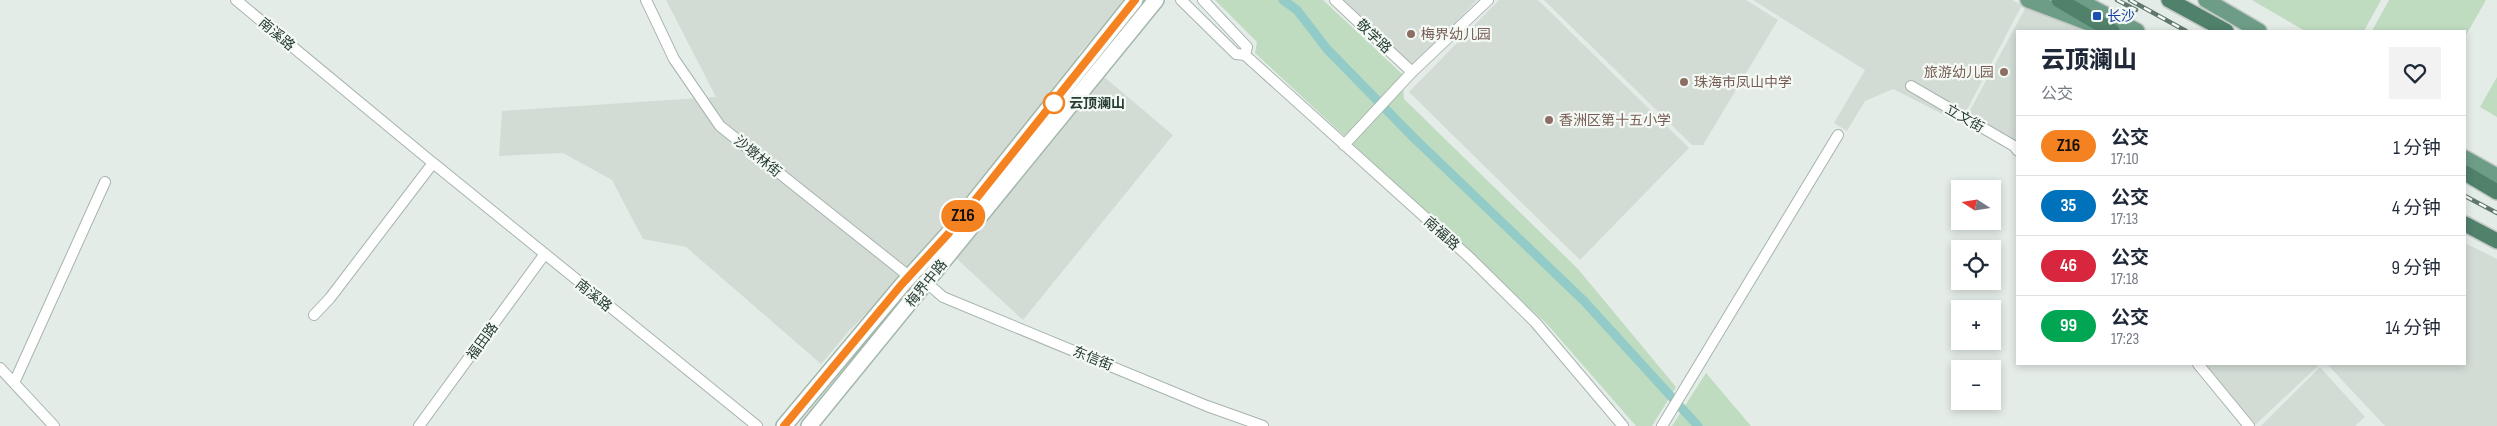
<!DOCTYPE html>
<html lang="zh">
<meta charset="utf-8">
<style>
body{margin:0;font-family:"Sofia Sans Condensed","Noto Sans SC",sans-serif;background:#f2f2f3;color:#1f2937;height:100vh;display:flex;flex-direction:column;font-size:19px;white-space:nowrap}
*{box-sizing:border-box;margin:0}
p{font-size:16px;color:#747a83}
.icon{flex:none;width:28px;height:28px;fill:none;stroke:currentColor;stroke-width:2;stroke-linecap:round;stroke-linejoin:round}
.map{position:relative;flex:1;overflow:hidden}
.panel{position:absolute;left:2016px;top:30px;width:450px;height:335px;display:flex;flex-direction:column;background:#fff;border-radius:0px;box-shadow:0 2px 8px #0003}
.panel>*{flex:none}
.badge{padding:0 10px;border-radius:16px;font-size:18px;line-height:32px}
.needle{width:32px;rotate:282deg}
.controls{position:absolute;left:1951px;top:180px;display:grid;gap:10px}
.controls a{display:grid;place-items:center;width:50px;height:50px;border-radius:0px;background:#fff;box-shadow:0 2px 8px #0003;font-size:25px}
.map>.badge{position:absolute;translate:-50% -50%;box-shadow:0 0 0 2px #fff}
.round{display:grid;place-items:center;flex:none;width:52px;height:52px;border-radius:0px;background:#f2f2f3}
.summary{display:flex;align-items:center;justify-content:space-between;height:85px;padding:0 25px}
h1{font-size:24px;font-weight:800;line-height:38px}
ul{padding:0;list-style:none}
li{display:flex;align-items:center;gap:15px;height:60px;padding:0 25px;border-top:1px solid #e0e1e3}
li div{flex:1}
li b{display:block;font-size:19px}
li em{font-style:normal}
li .badge{min-width:55px;font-weight:700;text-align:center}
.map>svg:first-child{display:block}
.built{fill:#d2dcd5}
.green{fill:#bfdbc0}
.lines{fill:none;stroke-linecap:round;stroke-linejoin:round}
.canal{stroke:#92cbc7;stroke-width:9}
.minor-casing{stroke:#a7b4ad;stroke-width:12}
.secondary-casing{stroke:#a3b7ac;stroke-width:18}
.primary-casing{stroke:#c2c8c5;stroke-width:18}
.trunk-casing{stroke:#c2c8c5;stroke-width:18}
.minor{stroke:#fff;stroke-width:10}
.secondary{stroke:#fff;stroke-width:15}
.primary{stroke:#6d9d86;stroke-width:15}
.trunk{stroke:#50816b;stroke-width:15}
.rail-casing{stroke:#60776c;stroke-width:4.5}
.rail{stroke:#f4f9f5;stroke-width:2.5;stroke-dasharray:8;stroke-linecap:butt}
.line-casing{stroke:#fff;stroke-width:11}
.line{stroke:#f58220;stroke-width:8}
.transit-dot{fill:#1a4fb4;stroke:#f4f9f5;stroke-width:2}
.education-dot{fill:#8d6e63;stroke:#f4f9f5;stroke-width:2}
.stop-dot{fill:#fff;stroke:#f58220;stroke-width:2.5}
.labels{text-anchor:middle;stroke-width:4.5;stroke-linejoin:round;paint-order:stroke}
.transit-label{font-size:14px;fill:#164399;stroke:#f4f9f5;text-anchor:start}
.street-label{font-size:14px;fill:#253c31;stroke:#f4f9f5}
.education-label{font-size:14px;fill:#785e54;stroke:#f4f9f5;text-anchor:start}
.stop-label{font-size:14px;font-weight:bold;fill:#253c31;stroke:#f4f9f5;text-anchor:start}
</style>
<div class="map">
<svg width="2497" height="426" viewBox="0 0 2497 426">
<rect width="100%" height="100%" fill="#e4ece7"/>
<path class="built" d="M 666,0 L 1127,0 L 1078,55 L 1173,135 L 1023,320 L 944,247 L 877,303 L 849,331 L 821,364 L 686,247 L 643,239 L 612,180 L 563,153 L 499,156 L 502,111 L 716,97 Z
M 1341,0 L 1477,0 L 1412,68 Z
M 1499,0 L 1538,0 L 1689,148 L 1580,260 L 1409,92 Z
M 1544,0 L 1746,0 L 1778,20 L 1703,145 L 1692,145 Z
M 1753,0 L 2012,0 L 2022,5 L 1960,123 L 1893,89 L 1865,101 L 1847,131 L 1834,123 L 1865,70 Z
M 2027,5 L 2083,31 L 2018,31 L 2017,144 L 1968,114 Z
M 2465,243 L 2497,259 L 2497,426 L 2385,426 L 2327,364 L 2465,364 Z
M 2210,364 L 2316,364 L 2318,366 L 2255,425 L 2205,367 Z
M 2320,367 L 2365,417 L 2355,426 L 2261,426 Z"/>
<path class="green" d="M 1215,0 L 1323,0 L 1402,74 L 1404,99 L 1578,269 L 1676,387 L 1652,426 L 1636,426 L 1547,324 L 1255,53 L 1257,42 Z
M 2252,0 L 2381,0 L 2364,31 L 2305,31 Z
M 2389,0 L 2486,0 L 2465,37 L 2465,31 L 2372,31 Z
M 2497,77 L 2497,117 L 2480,107 Z
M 1706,373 L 1751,426 L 1672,426 Z"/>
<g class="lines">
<path class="canal" d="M 1283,0 L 1297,10 L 1327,49 L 1414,138 L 1584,301 L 1698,426"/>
<defs>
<path id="minor" d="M 236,0 L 433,163
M 646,0 L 674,59 L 720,126 L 910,277
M 1181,0 L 1236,54 L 1245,55 L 1247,47 L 1203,0
M 1335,0 L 1412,72
M 1245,55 L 1469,257 L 1535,322 L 1623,426
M 1911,86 L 2014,146 L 2018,151
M 1344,145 L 1412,72 L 1488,0
M 927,283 L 943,297 L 1207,406 L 1263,426
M 314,315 L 330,298 L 433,163 L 757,426
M 2198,364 L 2249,426
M 0,368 L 54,426
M 14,383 L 105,182
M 419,426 L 544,255
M 1662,426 L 1838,135"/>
<path id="secondary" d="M 784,426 L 902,285 L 948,234 L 1135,0
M 809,426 L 1156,0"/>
<path id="primary" d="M 2028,0 L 2094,25
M 2078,0 L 2137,31
M 2206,0 L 2259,31
M 2465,158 L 2497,176"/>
<path id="trunk" d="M 2059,0 L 2112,31
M 2169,0 L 2226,31
M 2465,173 L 2497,192
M 2465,224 L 2497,241"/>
</defs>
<use href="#minor" class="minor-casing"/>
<use href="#secondary" class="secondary-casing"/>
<use href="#primary" class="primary-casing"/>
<use href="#trunk" class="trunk-casing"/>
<use href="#minor" class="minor"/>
<use href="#secondary" class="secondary"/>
<use href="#primary" class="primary"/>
<use href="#trunk" class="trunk"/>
<defs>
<path id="rail" d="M 2117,0 L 2136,10
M 2130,0 L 2186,31
M 2465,196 L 2497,213"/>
</defs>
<use href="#rail" class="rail-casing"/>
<use href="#rail" class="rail"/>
</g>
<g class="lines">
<defs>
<path id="line" d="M 784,426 L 902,284 L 948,234 L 1135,0"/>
</defs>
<use href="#line" class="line-casing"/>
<use href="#line" class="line"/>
</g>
<rect class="transit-dot" x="2092" y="11" width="10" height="10" rx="2.5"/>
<g class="education-dot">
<circle cx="1411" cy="34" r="5"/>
<circle cx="2004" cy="72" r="5"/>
<circle cx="1684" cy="82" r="5"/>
<circle cx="1549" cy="120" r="5"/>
</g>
<circle class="stop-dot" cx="1054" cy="103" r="10"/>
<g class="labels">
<g class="transit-label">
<text x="2107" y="21">长沙</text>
</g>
<g class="street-label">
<text transform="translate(277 34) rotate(40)" y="5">南溪路</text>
<text transform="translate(1374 36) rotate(43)" y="5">敬学路</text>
<text transform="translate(1965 118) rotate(30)" y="5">立文街</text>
<text transform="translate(758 156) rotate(39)" y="5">沙墩林街</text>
<text transform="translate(1442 233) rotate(42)" y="5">南福路</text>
<text transform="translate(926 283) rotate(-51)" y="5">梅界中路</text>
<text transform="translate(594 295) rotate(39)" y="5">南溪路</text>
<text transform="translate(482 341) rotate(-54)" y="5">福田路</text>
<text transform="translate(1093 358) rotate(22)" y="5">东信街</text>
</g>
<g class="education-label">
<text x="1421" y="39">梅界幼儿园</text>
<text x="1994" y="77" text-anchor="end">旅游幼儿园</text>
<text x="1694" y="87">珠海市凤山中学</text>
<text x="1559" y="125">香洲区第十五小学</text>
</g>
<g class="stop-label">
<text x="1069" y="108">云顶澜山</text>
</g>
</g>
</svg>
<div class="controls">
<a><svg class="needle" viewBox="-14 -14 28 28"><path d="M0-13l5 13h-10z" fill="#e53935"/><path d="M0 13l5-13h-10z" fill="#747a83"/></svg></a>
<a><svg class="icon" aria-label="locate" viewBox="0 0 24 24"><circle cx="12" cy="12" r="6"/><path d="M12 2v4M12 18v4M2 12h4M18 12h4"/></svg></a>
<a>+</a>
<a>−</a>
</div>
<b class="badge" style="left:963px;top:216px;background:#f58220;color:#111">Z16</b>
<section class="panel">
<div class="summary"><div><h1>云顶澜山</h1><p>公交</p></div><a class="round"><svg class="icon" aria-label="heart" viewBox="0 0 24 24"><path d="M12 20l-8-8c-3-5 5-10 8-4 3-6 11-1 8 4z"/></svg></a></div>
<ul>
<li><span class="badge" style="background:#f58220;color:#111">Z16</span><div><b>公交</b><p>17:10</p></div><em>1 分钟</em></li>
<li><span class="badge" style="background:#0072bc;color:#fff">35</span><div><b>公交</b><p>17:13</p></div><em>4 分钟</em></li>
<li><span class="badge" style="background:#d7263d;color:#fff">46</span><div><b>公交</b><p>17:18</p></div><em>9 分钟</em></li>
<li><span class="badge" style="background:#00a651;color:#fff">99</span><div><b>公交</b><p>17:23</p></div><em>14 分钟</em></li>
</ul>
</section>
</div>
